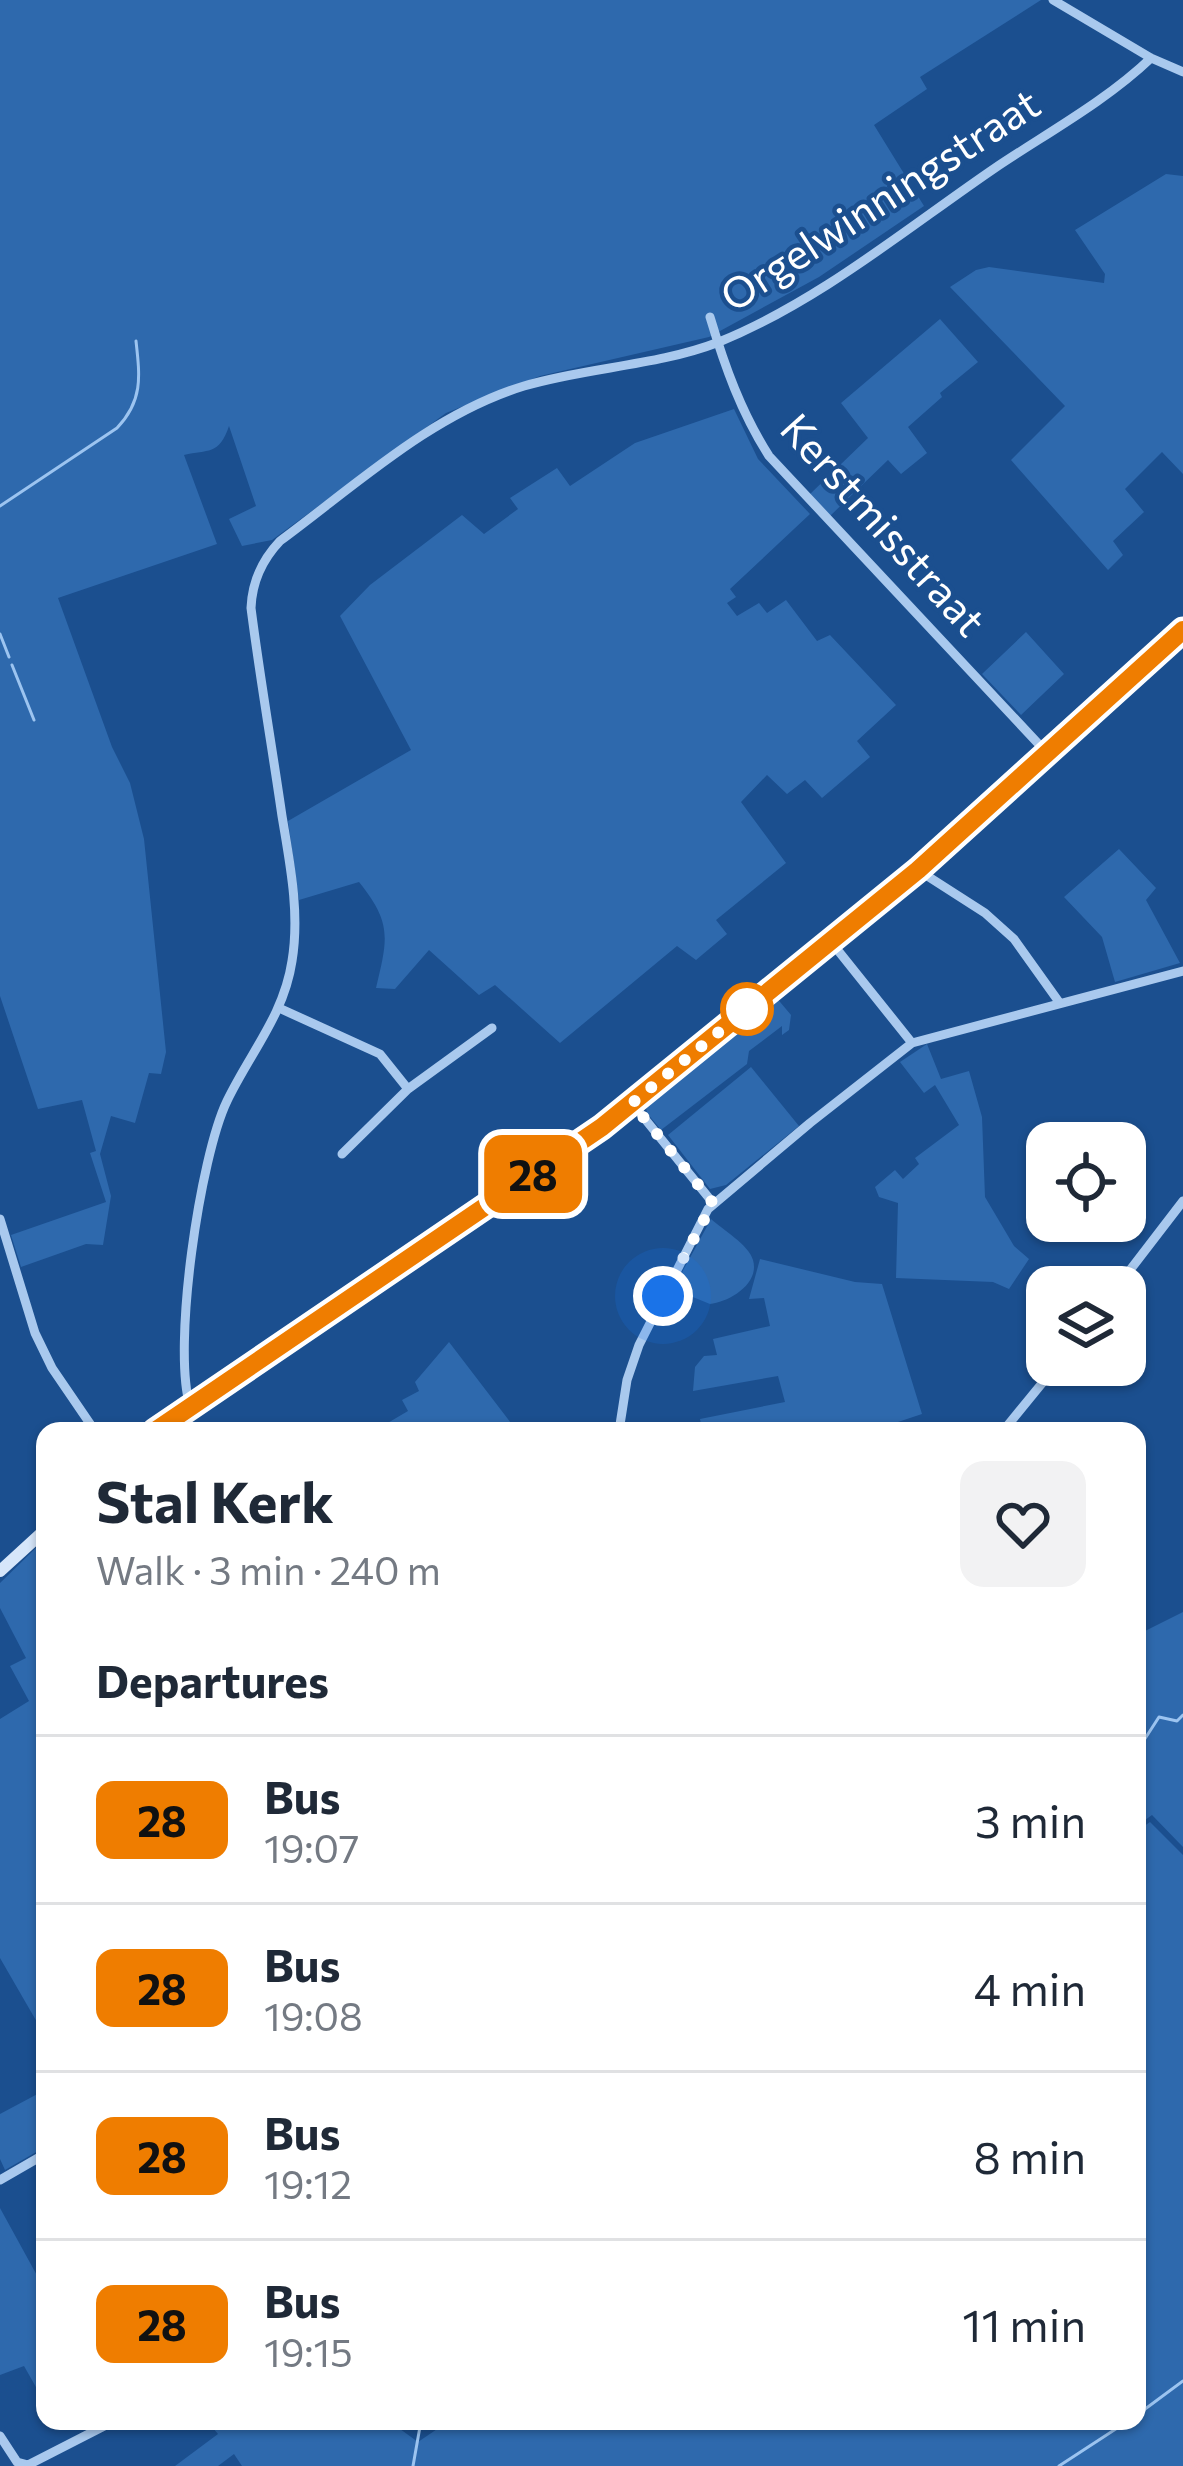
<!DOCTYPE html>
<meta charset="utf-8">
<style>
body{margin:0;font-family:Commissioner,sans-serif;background:#f2f2f3;color:#1f2937;height:100vh;display:flex;flex-direction:column;font-size:45px;white-space:nowrap}
*{box-sizing:border-box;margin:0}
p{font-size:39px;color:#747a83}
.icon{flex:none;width:66px;height:66px;fill:none;stroke:currentColor;stroke-width:2;stroke-linecap:round;stroke-linejoin:round}
.map{position:relative;flex:1;overflow:hidden}
.panel{position:absolute;left:36px;top:1422px;width:1110px;height:1008px;display:flex;flex-direction:column;background:#fff;border-radius:24px;box-shadow:0 3px 9px #0004}
.panel>*{flex:none}
.badge{padding:0 24px;border-radius:18px;font-size:42px;line-height:78px}
.fabs{position:absolute;left:1026px;top:1122px;display:grid;gap:24px}
.fabs a{display:grid;place-items:center;width:120px;height:120px;border-radius:24px;background:#fff;box-shadow:0 3px 9px #0004;font-size:60px}
.you{position:absolute;width:60px;height:60px;margin:-30px;border:9px solid #fff;border-radius:50%;background:#1a73e8;box-shadow:0 0 0 18px #1a73e833}
.map>.badge{position:absolute;translate:-50% -50%;box-shadow:0 0 0 6px #fff}
h2{padding:0 60px;font-size:45px;line-height:108px}
.round{display:grid;place-items:center;flex:none;width:126px;height:126px;border-radius:24px;background:#f2f2f3}
.head{display:flex;align-items:center;justify-content:space-between;height:204px;padding:0 60px}
h1{font-size:57px;font-weight:700;line-height:90px}
ul{padding:0;list-style:none}
li{display:flex;align-items:center;gap:36px;height:168px;padding:0 60px;border-top:3px solid #e0e1e3}
li div{flex:1}
li b{display:block;font-size:45px}
li em{font-style:normal}
li .badge{min-width:132px;font-weight:700;text-align:center}
.map>svg:first-child{display:block}
.green{fill:#2e69ad}
.lines{fill:none;stroke-linecap:round;stroke-linejoin:round}
.stream{stroke:#9cc4f0;stroke-width:3}
.street{stroke:#a9c9ee;stroke-width:9}
.secondary{stroke:#d6e6fa;stroke-width:12}
.line-casing{stroke:#fff;stroke-width:27}
.line{stroke:#ef7d00;stroke-width:18}
.walk{stroke:#fff;stroke-width:12;stroke-dasharray:0 21.6}
.stop-dot{fill:#fff;stroke:#ef7d00;stroke-width:6}
.labels{text-anchor:middle;stroke-width:9;stroke-linejoin:round;paint-order:stroke}
.street-label{font-size:42px;fill:#fff;stroke:#1b4f8f}
</style>
<div class="map">
<svg width="1183" height="2466" viewBox="0 0 1183 2466">
<rect width="100%" height="100%" fill="#1b4f8f"/>
<path class="green" d="M 0,0 L 1041,0 L 920,77 L 927,89 L 874,125 L 924,206 L 819,277 L 709,337 L 540,376 L 446,413 L 272,540 L 242,546 L 229,519 L 256,506 L 229,426 C 219,456 208,449 184,455 L 217,544 L 58,598 L 112,747 L 130,783 L 144,839 L 166,1052 L 161,1074 L 149,1073 L 135,1123 L 111,1116 L 100,1154 L 111,1196 L 103,1245 L 86,1244 L 21,1267 L 11,1235 L 106,1202 L 90,1153 L 96,1151 L 82,1100 L 38,1109 L 0,996 Z
M 1166,174 L 1183,176 L 1183,474 L 1162,452 L 1125,489 L 1144,512 L 1113,541 L 1123,555 L 1108,570 L 1011,460 L 1065,406 L 950,287 L 976,270 L 989,267 L 1104,283 L 1105,274 L 1075,230 Z
M 940,319 L 978,362 L 940,393 L 942,397 L 908,427 L 927,453 L 901,474 L 888,460 L 830,516 L 809,495 L 868,438 L 841,403 Z
M 734,409 L 758,459 L 810,514 L 730,589 L 736,597 L 727,603 L 737,616 L 759,603 L 767,613 L 786,600 L 817,641 L 830,635 L 896,705 L 857,741 L 870,757 L 822,798 L 805,780 L 787,794 L 767,775 L 741,802 L 786,863 L 716,920 L 727,934 L 696,960 L 677,946 L 560,1043 L 495,985 L 479,995 L 429,950 L 395,989 L 376,988 C 388,938 392,923 359,882 L 299,900 L 288,821 L 411,750 L 340,616 L 370,585 L 462,515 L 484,534 L 518,509 L 510,498 L 557,468 L 570,486 L 635,443 Z
M 1026,632 L 1064,674 L 1021,715 L 982,674 Z
M 1119,849 L 1156,888 L 1146,900 L 1180,963 L 1115,982 L 1102,937 L 1064,897 Z
M 775,996 L 791,1015 L 789,1030 L 782,1035 L 782,1026 L 749,1051 L 747,1064 L 661,1130 L 647,1113 L 645,1102 Z
M 927,1044 L 941,1079 L 969,1071 L 982,1117 L 985,1197 L 1014,1246 L 1029,1259 L 1009,1289 L 993,1282 L 896,1278 L 898,1203 L 879,1197 L 875,1187 L 895,1170 L 903,1179 L 919,1164 L 915,1158 L 959,1125 L 935,1085 L 924,1093 L 900,1062 Z
M 751,1067 L 799,1126 L 726,1185 L 710,1189 L 668,1135 Z
M 711,1219 C 722,1229 749,1245 753,1260 C 760,1284 729,1302 710,1304 L 673,1289 Z
M 760,1259 L 855,1282 L 882,1284 L 922,1414 L 898,1422 L 899,1431 L 694,1431 L 702,1429 L 700,1419 L 785,1402 L 778,1376 L 693,1391 L 695,1367 L 704,1356 L 717,1355 L 713,1339 L 770,1326 L 764,1298 L 749,1299 Z
M 449,1342 L 514,1427 L 513,1431 L 374,1431 L 408,1411 L 402,1400 L 419,1391 L 415,1382 Z
M 44,1540 L 45,1541 L 45,2036 L 0,1958 L 0,1719 L 29,1701 L 10,1666 L 26,1658 L 0,1608 L 0,1583 Z
M 1183,1612 L 1183,1847 L 1152,1815 L 1137,1826 L 1137,1635 Z
M 1150,1822 L 1183,1855 L 1183,2466 L 242,2466 L 234,2454 L 218,2466 L 175,2466 L 218,2434 L 207,2421 L 389,2421 L 418,2442 L 449,2421 L 1137,2421 L 1137,1831 Z
M 45,2090 L 45,2147 L 5,2170 L 0,2159 L 0,2114 Z
M 0,2208 L 45,2290 L 45,2403 L 24,2366 L 0,2375 Z"/>
<g class="lines">
<path class="stream" d="M 0,506 L 117,428 C 143,401 140,377 136,341
M 0,634 L 9,657
M 12,665 L 34,720
M 1137,1791 L 1143,1770 L 1137,1751 L 1159,1717 L 1177,1721 L 1183,1715
M 1137,2415 L 1183,2381
M 413,2466 L 421,2421
M 1059,2466 L 1128,2421"/>
<path class="street" d="M 1053,0 L 1151,58 L 1183,72
M 710,317 C 725,367 741,412 769,456 L 1047,753
M 918,870 L 985,913 L 1014,939 L 1059,1002
M 832,943 L 912,1043
M 279,1008 L 380,1054 L 408,1089
M 632,1103 L 713,1203
M 342,1154 L 408,1089 L 492,1028
M 0,1219 L 35,1333 L 52,1368 L 95,1431
M 1117,1287 L 1183,1201
M 190,1406 C 172,1347 200,1157 227,1101 C 250,1053 284,1015 292,961 C 300,913 290,864 282,816 C 272,747 260,678 251,608 C 252,582 262,560 280,541 C 356,485 432,414 524,386 C 588,367 657,366 719,342 C 818,302 907,228 995,168 C 1047,133 1106,101 1151,58
M 619,1431 L 627,1380 L 639,1345 L 708,1209 L 810,1123 L 912,1043 L 1183,971
M 1003,1431 L 1057,1365
M 0,2180 L 45,2154
M 0,2436 L 17,2462 L 28,2465 L 114,2421"/>
<path class="secondary" d="M 155,1431 L 602,1127 L 918,870 L 1183,630
M 0,1571 L 45,1530"/>
</g>
<g class="lines">
<defs>
<path id="line" d="M 155,1431 L 602,1127 L 918,870 L 1183,630"/>
</defs>
<use href="#line" class="line-casing"/>
<use href="#line" class="line"/>
<path class="walk" d="M 663,1296 L 713,1203 L 632,1103 L 747,1009"/>
</g>
<circle class="stop-dot" cx="747" cy="1009" r="24"/>
<g class="labels">
<g class="street-label">
<text transform="translate(880 200) rotate(-33)" y="15">Orgelwinningstraat</text>
<text transform="translate(883 525) rotate(48)" y="15">Kerstmisstraat</text>
</g>
</g>
</svg>
<div class="fabs">
<a><svg class="icon" aria-label="locate" viewBox="0 0 24 24"><circle cx="12" cy="12" r="6"/><path d="M12 2v4M12 18v4M2 12h4M18 12h4"/></svg></a>
<a><svg class="icon" aria-label="layers" viewBox="0 0 24 24"><path d="M12 4l9 5-9 5-9-5zM3 14l9 5 9-5"/></svg></a>
</div>
<div class="you" style="left:663px;top:1296px"></div>
<b class="badge" style="left:533px;top:1174px;background:#ef7d00;color:#111">28</b>
<section class="panel">
<div class="head"><div><h1>Stal Kerk</h1><p>Walk · 3 min · 240 m</p></div><a class="round"><svg class="icon" aria-label="heart" viewBox="0 0 24 24"><path d="M12 20l-8-8c-3-5 5-10 8-4 3-6 11-1 8 4z"/></svg></a></div>
<h2>Departures</h2>
<ul>
<li><span class="badge" style="background:#ef7d00;color:#111">28</span><div><b>Bus</b><p>19:07</p></div><em>3 min</em></li>
<li><span class="badge" style="background:#ef7d00;color:#111">28</span><div><b>Bus</b><p>19:08</p></div><em>4 min</em></li>
<li><span class="badge" style="background:#ef7d00;color:#111">28</span><div><b>Bus</b><p>19:12</p></div><em>8 min</em></li>
<li><span class="badge" style="background:#ef7d00;color:#111">28</span><div><b>Bus</b><p>19:15</p></div><em>11 min</em></li>
</ul>
</section>
</div>
